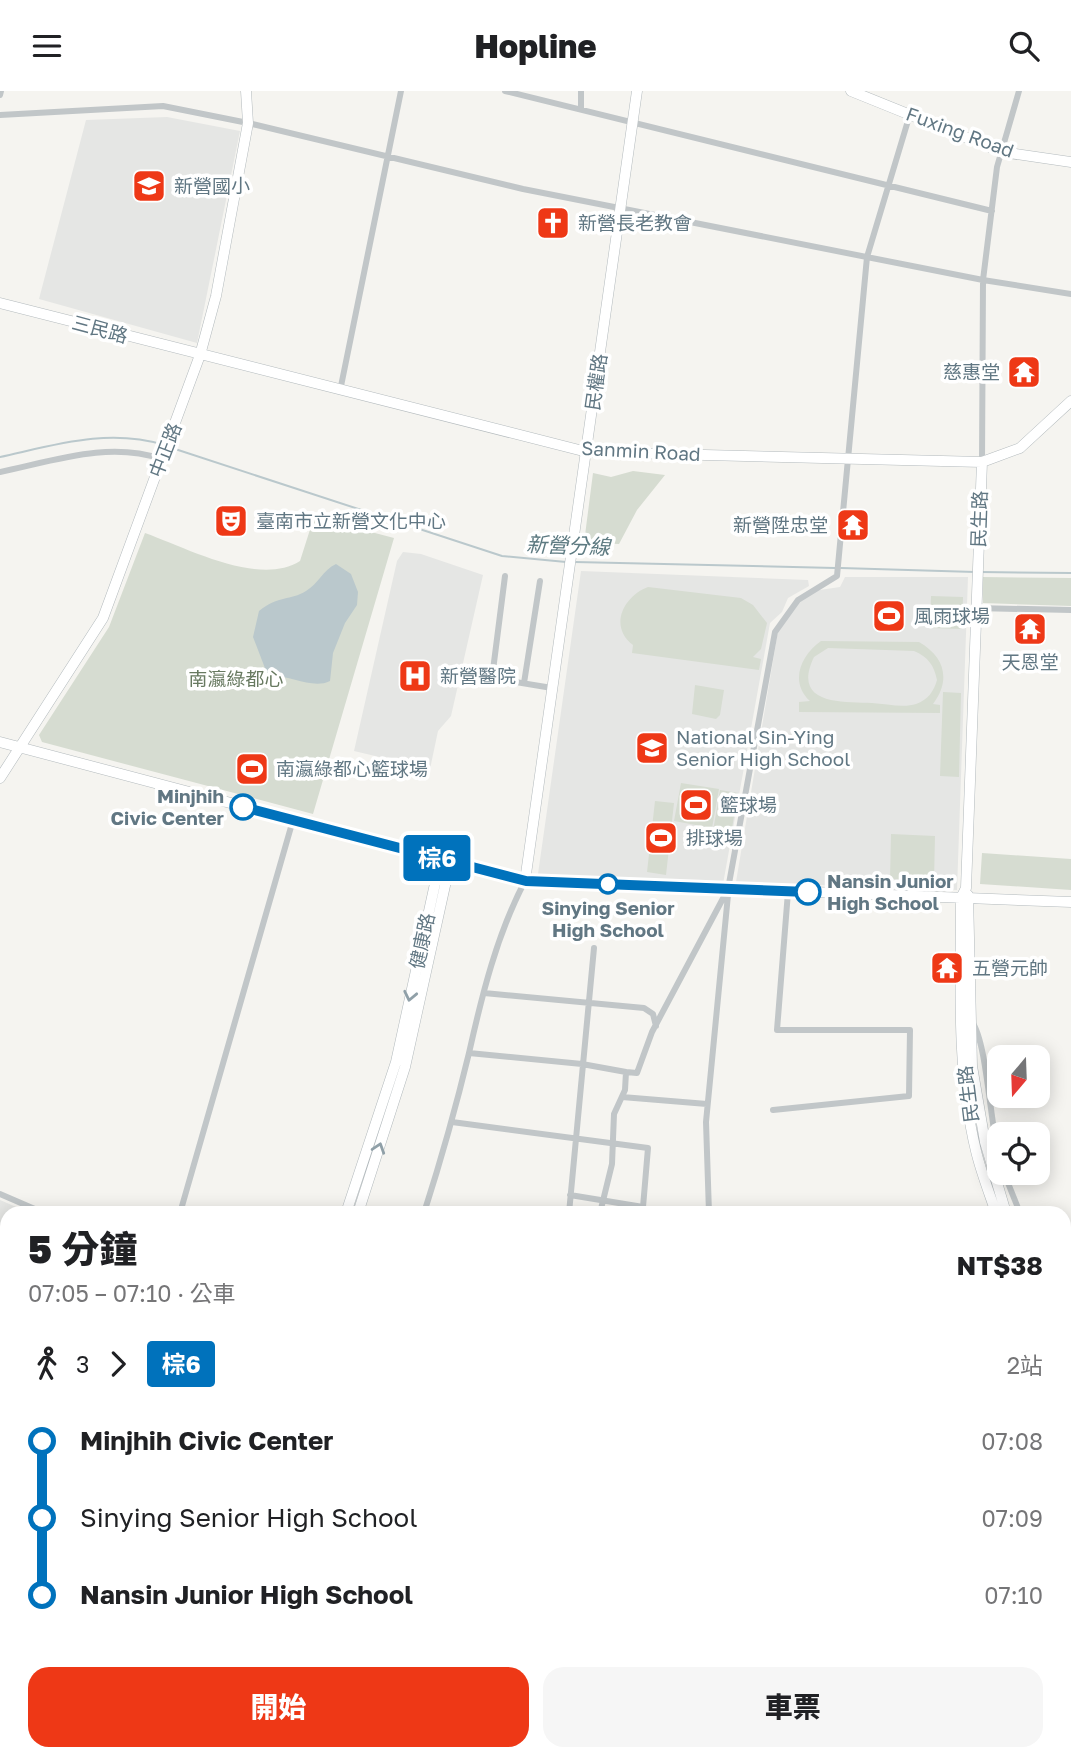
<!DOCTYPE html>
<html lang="zh-TW">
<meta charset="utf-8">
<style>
body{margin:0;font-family:"Golos Text","Noto Sans TC",sans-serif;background:#f6f6f6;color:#202124;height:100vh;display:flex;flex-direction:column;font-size:26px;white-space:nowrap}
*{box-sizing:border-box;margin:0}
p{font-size:23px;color:#757577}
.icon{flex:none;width:38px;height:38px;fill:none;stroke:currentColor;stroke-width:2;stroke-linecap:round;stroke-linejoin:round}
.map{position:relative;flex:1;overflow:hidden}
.sheet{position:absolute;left:0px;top:1115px;width:1071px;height:555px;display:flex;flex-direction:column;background:#fff;border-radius:21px 21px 0 0;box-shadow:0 4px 18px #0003}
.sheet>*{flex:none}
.badge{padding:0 14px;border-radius:5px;font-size:24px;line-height:46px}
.needle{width:46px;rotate:199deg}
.controls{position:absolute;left:987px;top:954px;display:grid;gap:14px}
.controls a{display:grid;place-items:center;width:63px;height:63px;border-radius:14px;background:#fff;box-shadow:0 4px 18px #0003;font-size:35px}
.map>.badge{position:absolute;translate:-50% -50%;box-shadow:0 0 0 4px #fff}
.legs{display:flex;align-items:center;gap:10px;height:77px;padding:0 28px;font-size:23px}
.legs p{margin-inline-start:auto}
.headline{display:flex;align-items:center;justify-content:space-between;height:119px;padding:0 28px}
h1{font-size:38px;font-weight:800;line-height:52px}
.action{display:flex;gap:14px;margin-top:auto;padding:14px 28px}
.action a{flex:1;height:80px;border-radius:21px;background:#ee3816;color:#fff;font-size:28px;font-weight:800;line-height:80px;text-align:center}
.action a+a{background:#f6f6f6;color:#202124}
ul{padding:0 28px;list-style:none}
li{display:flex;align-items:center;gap:24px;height:77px;font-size:26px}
li i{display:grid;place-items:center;width:10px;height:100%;margin:0 9px;background:currentColor}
li i::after{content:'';width:18px;height:18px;margin:-9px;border:5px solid;border-radius:50%;background:#fff}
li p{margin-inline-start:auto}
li:first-child i{background:linear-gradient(#0000 50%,currentColor 0)}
li:last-child i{background:linear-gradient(currentColor 50%,#0000 0)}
header{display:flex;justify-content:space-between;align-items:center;height:91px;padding:0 28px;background:#fff;font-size:32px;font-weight:800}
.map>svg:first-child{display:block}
.built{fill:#e5e6e4}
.green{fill:#d6dcd1;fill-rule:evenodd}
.water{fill:#bac8cc}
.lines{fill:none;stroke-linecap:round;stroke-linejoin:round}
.stream{stroke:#bac8cc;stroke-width:2}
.secondary-casing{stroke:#b3babd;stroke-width:11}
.street{stroke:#c1c6c8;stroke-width:6}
.secondary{stroke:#fff;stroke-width:10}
.oneway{stroke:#90a0a8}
.line-1-casing{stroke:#fff;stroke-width:16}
.line-1{stroke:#0072bc;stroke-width:10}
.stop-1-dot{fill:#fff;stroke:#0072bc;stroke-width:3.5}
.labels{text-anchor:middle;stroke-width:7;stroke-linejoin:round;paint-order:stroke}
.street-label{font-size:19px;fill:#617783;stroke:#fff}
.poi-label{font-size:19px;fill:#617783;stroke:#fff;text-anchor:start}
.park-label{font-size:19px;fill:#687a61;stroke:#fff}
.stop-label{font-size:19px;font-weight:bold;fill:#617783;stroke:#fff;text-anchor:end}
.water-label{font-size:21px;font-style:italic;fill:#5d7a81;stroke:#fff}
</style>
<header><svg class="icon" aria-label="menu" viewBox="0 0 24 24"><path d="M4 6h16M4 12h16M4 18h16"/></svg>Hopline<svg class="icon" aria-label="search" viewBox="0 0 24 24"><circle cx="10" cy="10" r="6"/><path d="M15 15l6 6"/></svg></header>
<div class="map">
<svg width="1071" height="1668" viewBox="0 0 1071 1668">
<rect width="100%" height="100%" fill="#f5f4f0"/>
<path class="built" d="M 167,26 L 240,40 L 197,252 L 39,208 L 86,29 Z
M 403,461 L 421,463 L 483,484 L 451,625 L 438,640 L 430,678 L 354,660 L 397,470 Z
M 581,480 L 808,489 L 809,495 L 788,507 L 782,521 L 770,532 L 723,793 L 538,783 Z
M 845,486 L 968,486 L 957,799 L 736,791 L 778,540 L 806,501 L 840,496 Z
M 0,1109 L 30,1122 L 7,1122 L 7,1291 L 0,1289 Z"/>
<path class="green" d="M 633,380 L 665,384 L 637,419 L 619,453 L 584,452 L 593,382 L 611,386 Z
M 314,426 L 394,447 L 313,723 L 42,651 L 39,644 L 109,536 L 145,442 C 187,457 259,496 300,470 Z
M 983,486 L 1071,487 L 1071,515 L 983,512 Z
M 648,496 L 741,507 L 753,514 L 767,532 L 761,558 L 753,566 L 761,568 L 759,579 L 632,562 L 633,554 C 608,535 624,505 648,496 Z
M 931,505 L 963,506 L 962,538 L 930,537 Z
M 877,513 L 901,515 L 900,538 L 876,536 Z
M 821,550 L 919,551 C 945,566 951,589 933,613 L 940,614 L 940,622 L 799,621 L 799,611 L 810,610 C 789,591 801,564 821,550 ZM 828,557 L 914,560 C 928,566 934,574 937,589 C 934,600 928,609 916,613 C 904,617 886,613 872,612 C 842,611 791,614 814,566 Z
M 695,594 L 724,599 L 720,624 L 716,628 L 692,623 Z
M 943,601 L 961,602 L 959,686 L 940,685 Z
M 681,692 L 719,698 L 712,737 L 674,730 Z
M 720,699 L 738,702 L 731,743 L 713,740 Z
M 655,710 L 674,712 L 666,784 L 647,781 Z
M 891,743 L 935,745 L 934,790 L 890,788 Z
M 982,762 L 1071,768 L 1071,799 L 980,793 Z
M 7,1145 L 7,1238 L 0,1240 L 0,1147 Z"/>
<path class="water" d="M 336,473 L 351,483 L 358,501 L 357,514 L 345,532 L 333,562 L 330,590 C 312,599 289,583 268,585 L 253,546 L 259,520 C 279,504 290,510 306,500 C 318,493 323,479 336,473 Z"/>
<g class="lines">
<path class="stream" d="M 169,356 L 502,465 L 566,471
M 0,366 C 55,354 108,337 164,354
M 575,471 L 835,477
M 841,477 L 975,481
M 981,481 L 1071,482
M 924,1662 L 931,1664"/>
<defs>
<path id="secondary" d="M 851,0 L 1002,61 L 1071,71
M 0,212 L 587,361 L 982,371 L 1020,357 L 1071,310
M 982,371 L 966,797 L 961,807 C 961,891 956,978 976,1060 C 981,1081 989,1101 996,1122
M 0,651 L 525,790 L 1071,811
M 0,687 L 103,527 L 200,264 L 216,205 L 248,32 L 246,0
M 525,790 L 637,0
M 968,804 L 972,975 L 985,1051 L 1006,1122
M 346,1122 L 396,971 L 438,779 L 446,769
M 358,1122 L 405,976 L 448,781 L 446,769
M 1064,1255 L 1071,1271
M 1064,1277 L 1071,1293
M 141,1668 L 150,1662
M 164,1668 L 166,1662
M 177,1668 L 178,1662"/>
</defs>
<use href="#secondary" class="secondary-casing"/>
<path class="street" d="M 505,0 L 992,120
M 581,0 L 581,18
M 0,4 L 1,0
M 0,24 L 163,15 L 248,32 L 523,98 L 983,189 L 1071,203
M 340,300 L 401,0
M 982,371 L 983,189 L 997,76 L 1019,0
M 0,381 C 53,370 109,350 161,368
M 505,485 L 492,587 L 552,597
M 975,517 L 1071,519
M 524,592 L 540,490
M 484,902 L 644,917 L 653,923 L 656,935
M 972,931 C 987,951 990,1033 999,1065
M 469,962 L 582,973 L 626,981
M 622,1006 L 707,1013
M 773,1019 L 909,1005 L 910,939 L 777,939 L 788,801
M 452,1031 L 648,1057 L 643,1116 L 570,1104
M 1004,1082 L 1020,1122
M 0,1103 L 44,1122
M 180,1122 L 293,729
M 424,1122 C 441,1069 456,1016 469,962 C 482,904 497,843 525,790
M 569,1122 L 594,857
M 600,1122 L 612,1073 L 614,1023 L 625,999 L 626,981 L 637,982 L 652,941 L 728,798 L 775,541 L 798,509 L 837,485 L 867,166 L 910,23
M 709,1122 L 706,1031 L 728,804
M 1064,1219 L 1071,1231
M 505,1662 L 507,1668
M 936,1662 L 939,1668
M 111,1668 L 119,1662
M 221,1668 L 223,1662"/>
<use href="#secondary" class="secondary"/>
</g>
<defs><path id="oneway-chevron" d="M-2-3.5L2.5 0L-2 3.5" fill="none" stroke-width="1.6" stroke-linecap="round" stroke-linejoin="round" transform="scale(1.75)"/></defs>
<g class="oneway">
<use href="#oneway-chevron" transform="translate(410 905) rotate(102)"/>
<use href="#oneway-chevron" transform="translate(379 1057) rotate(-72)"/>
</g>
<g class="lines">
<defs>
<path id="line-1" d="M 243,716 L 526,790 L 808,801"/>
</defs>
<use href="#line-1" class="line-1-casing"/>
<use href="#line-1" class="line-1"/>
</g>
<defs>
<symbol id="school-square" viewBox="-11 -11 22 22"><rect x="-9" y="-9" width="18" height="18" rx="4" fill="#ee3816" stroke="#fff"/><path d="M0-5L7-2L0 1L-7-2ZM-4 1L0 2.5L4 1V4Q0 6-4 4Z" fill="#fff"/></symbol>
<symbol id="church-square" viewBox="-11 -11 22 22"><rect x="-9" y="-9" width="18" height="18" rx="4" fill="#ee3816" stroke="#fff"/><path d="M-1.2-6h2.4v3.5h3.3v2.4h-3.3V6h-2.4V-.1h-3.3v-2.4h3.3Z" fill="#fff"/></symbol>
<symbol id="temple-square" viewBox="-11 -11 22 22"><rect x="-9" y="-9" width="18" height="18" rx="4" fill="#ee3816" stroke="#fff"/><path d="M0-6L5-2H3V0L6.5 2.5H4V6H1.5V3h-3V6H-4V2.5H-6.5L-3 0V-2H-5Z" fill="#fff"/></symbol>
<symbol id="theatre-square" viewBox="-11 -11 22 22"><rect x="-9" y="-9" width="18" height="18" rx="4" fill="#ee3816" stroke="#fff"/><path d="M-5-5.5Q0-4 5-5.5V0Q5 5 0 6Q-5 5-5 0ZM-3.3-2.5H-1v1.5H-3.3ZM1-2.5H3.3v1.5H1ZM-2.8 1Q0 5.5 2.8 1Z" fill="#fff"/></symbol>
<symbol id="stadium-square" viewBox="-11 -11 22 22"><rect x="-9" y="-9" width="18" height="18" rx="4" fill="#ee3816" stroke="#fff"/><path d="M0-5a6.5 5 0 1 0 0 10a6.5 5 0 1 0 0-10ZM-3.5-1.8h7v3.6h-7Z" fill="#fff"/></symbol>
<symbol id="hospital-square" viewBox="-11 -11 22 22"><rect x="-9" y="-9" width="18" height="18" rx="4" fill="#ee3816" stroke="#fff"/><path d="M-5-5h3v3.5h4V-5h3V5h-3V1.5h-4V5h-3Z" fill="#fff"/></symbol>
</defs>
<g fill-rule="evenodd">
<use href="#school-square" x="130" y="76" width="38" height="38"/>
<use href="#church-square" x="534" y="113" width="38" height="38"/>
<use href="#temple-square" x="1005" y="262" width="38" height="38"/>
<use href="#theatre-square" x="212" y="411" width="38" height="38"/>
<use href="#temple-square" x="834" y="415" width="38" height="38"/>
<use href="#stadium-square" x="870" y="506" width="38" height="38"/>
<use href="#temple-square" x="1011" y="519" width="38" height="38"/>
<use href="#hospital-square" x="396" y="566" width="38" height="38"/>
<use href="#school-square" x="633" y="638" width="38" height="38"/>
<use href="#stadium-square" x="233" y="659" width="38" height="38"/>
<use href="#stadium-square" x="677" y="695" width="38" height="38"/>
<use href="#stadium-square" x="642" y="728" width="38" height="38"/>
<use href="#temple-square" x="928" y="858" width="38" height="38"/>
</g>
<g class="stop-1-dot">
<circle cx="243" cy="716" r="12"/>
<circle cx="608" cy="793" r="9"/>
<circle cx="808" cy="801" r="12"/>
</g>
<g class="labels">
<g class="street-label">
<text transform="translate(960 41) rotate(20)" y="7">Fuxing Road</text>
<text transform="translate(100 238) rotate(15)" y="7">三民路</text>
<text transform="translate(596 291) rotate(-82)" y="7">民權路</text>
<text transform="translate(165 359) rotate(-69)" y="7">中正路</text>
<text transform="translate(641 360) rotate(3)" y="7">Sanmin Road</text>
<text transform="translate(979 428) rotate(-88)" y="7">民生路</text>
<text transform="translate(422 850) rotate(-78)" y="7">健康路</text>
<text transform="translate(968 1003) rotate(-97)" y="7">民生路</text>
</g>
<g class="poi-label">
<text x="174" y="102">新營國小</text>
<text x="578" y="139">新營長老教會</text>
<text x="1000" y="288" text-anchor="end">慈惠堂</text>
<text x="256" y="437">臺南市立新營文化中心</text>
<text x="828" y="441" text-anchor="end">新營陞忠堂</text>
<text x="914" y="532">風雨球場</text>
<text x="1030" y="578" text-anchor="middle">天恩堂</text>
<text x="440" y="592">新營醫院</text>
<text x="676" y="653">National Sin-Ying<tspan x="676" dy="22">Senior High School</tspan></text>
<text x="276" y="685">南瀛綠都心籃球場</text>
<text x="720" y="721">籃球場</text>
<text x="686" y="754">排球場</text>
<text x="972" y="884">五營元帥</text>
</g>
<g class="park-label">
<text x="236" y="595">南瀛綠都心</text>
</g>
<g class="stop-label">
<text x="224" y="712">Minjhih<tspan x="224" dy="22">Civic Center</tspan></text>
<text x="827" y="797" text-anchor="start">Nansin Junior<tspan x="827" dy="22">High School</tspan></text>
<text x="608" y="824" text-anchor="middle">Sinying Senior<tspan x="608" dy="22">High School</tspan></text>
</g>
<g class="water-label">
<text transform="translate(568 455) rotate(2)" y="7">新營分線</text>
</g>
</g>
</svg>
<div class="controls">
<a><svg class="needle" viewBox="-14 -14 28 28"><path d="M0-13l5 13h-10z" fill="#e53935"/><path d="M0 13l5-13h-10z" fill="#757577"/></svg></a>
<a><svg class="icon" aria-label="locate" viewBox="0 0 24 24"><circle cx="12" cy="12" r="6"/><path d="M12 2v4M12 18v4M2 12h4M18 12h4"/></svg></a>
</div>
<b class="badge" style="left:437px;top:767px;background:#0072bc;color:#fff">棕6</b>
<section class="sheet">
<div class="headline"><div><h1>5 分鐘</h1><p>07:05 – 07:10 · 公車</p></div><b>NT$38</b></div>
<div class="legs"><svg class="icon" aria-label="walk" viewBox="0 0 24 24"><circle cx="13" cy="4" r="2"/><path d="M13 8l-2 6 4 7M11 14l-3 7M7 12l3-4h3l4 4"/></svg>3<svg class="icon" aria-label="forward" viewBox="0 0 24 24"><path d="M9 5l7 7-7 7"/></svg><b class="badge" style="background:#0072bc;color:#fff">棕6</b><p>2站</p></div>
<ul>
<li><i style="color:#0072bc"></i><b>Minjhih Civic Center</b><p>07:08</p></li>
<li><i style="color:#0072bc"></i><span>Sinying Senior High School</span><p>07:09</p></li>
<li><i style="color:#0072bc"></i><b>Nansin Junior High School</b><p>07:10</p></li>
</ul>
<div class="action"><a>開始</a><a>車票</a></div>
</section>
</div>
